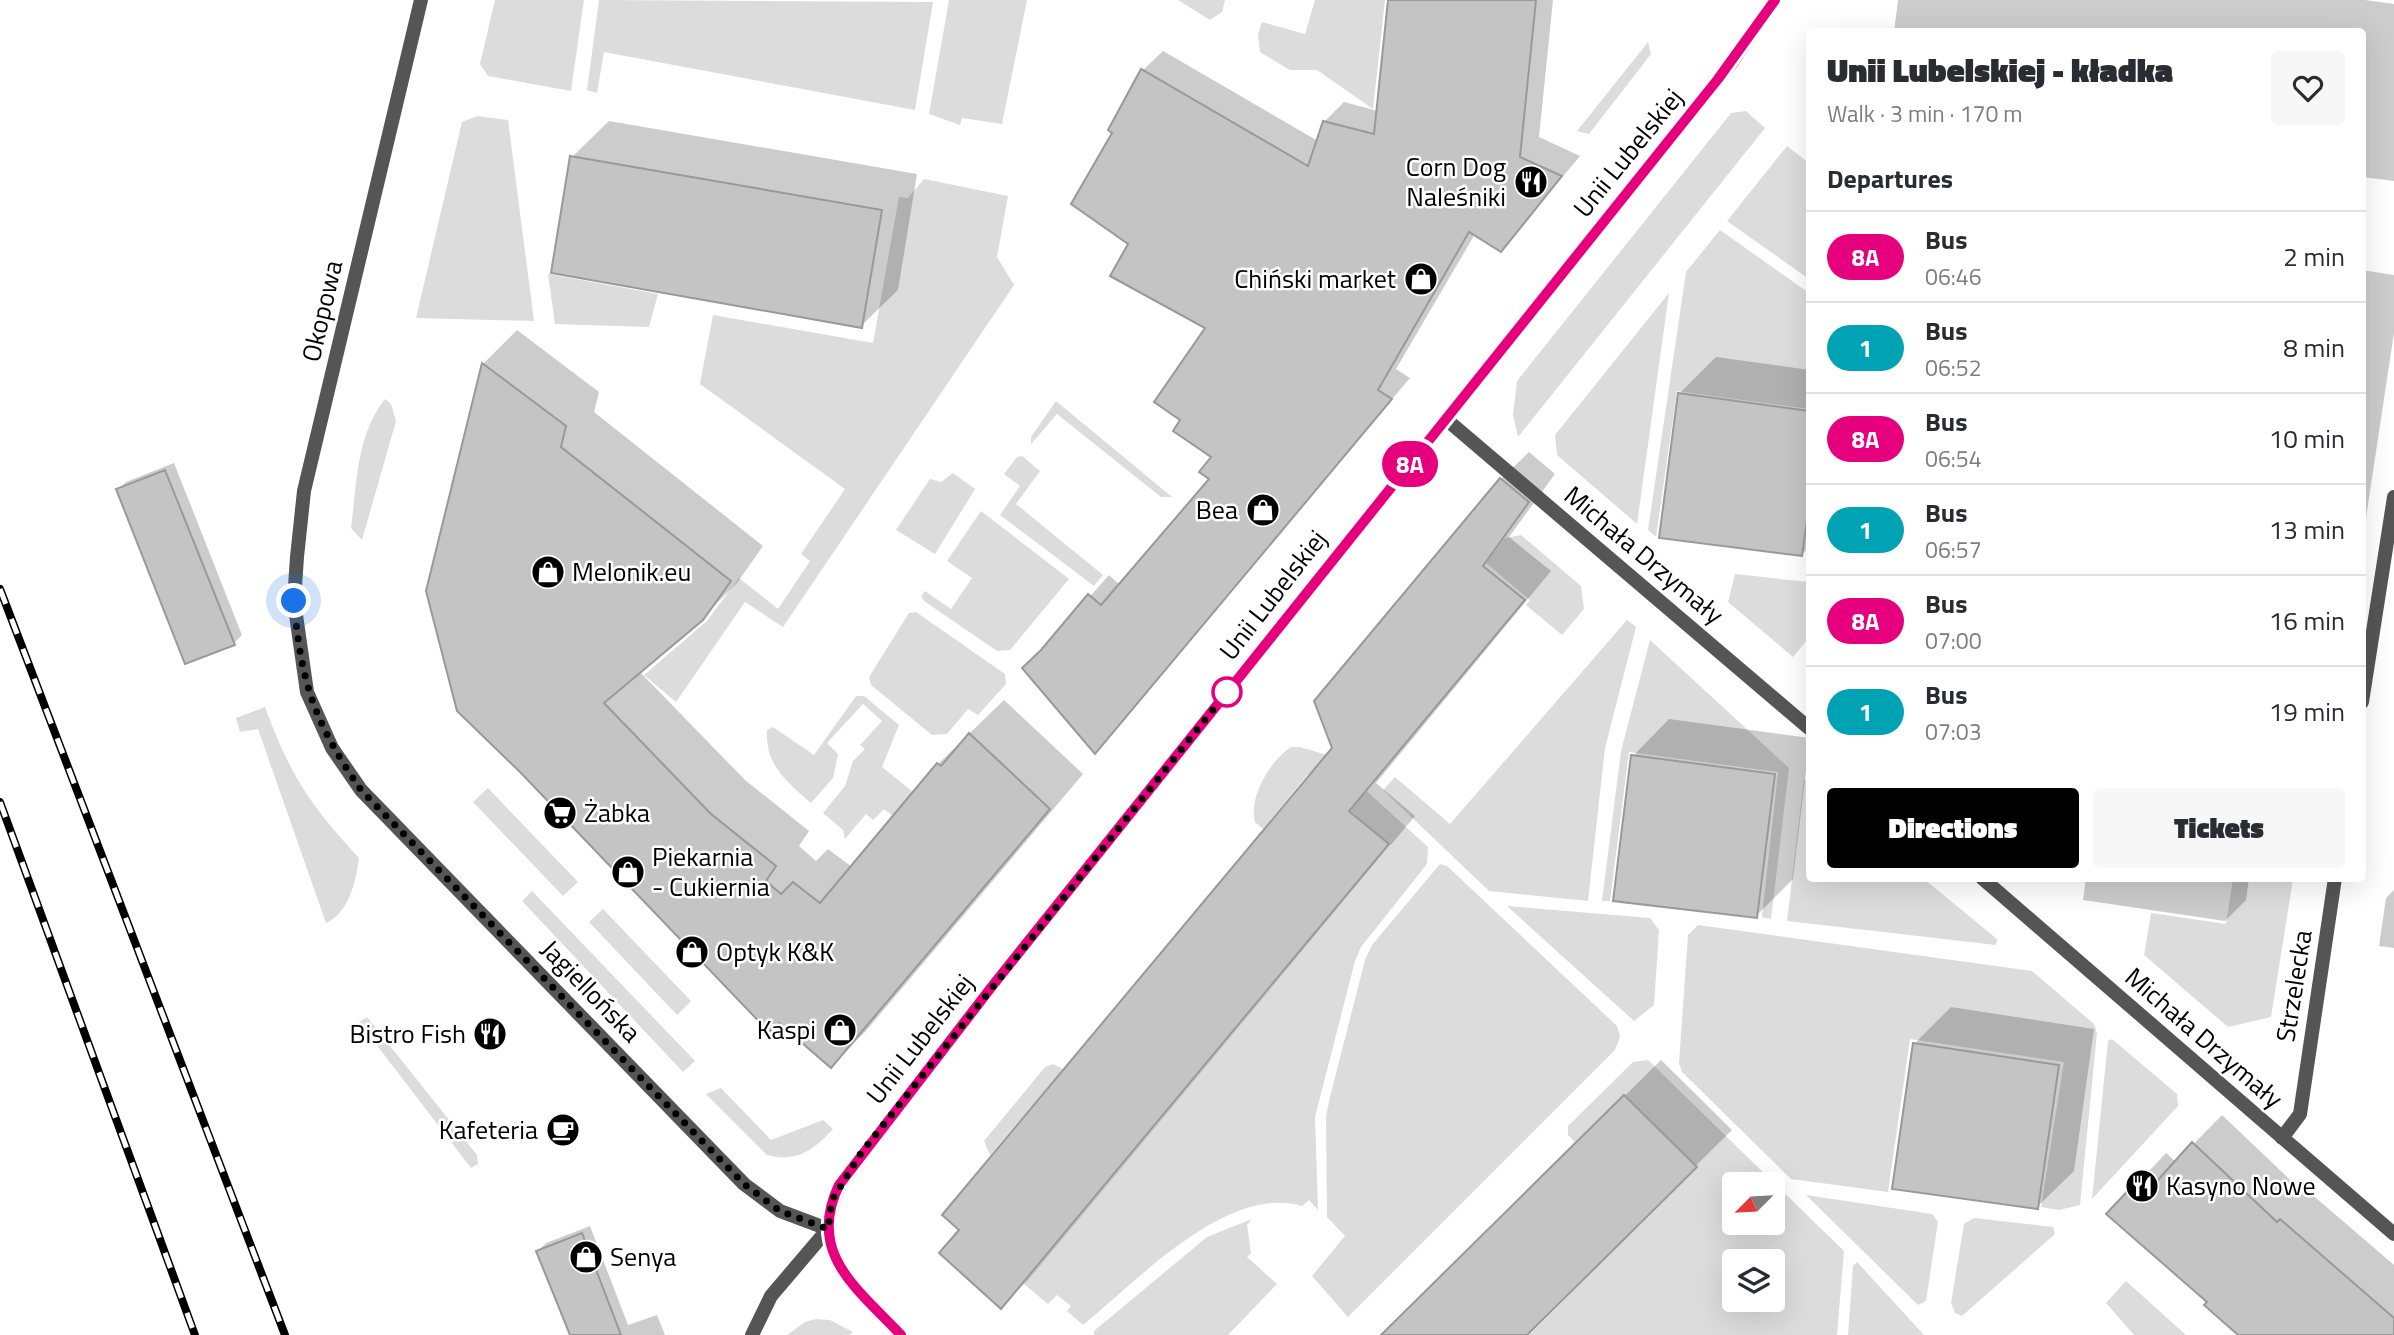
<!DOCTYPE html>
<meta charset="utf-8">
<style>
body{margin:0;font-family:"Titillium Web",sans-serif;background:#f7f7f7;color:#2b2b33;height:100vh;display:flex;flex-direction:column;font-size:26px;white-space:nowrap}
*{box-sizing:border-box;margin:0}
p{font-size:23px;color:#7c7c81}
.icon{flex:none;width:38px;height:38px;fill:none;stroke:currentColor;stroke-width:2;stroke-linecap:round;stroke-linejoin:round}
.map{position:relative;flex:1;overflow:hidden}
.side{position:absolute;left:1806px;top:28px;width:560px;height:854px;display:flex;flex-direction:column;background:#fff;border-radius:7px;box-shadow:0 7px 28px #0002}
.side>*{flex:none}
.badge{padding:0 14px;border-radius:23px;font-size:24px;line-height:46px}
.needle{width:46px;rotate:246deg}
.buttons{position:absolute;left:1722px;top:1172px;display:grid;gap:14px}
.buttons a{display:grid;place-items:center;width:63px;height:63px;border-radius:7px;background:#fff;box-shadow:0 7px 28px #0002;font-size:35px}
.you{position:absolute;width:35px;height:35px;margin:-18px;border:5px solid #fff;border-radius:50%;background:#1a73e8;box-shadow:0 0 0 10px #1a73e833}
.map>.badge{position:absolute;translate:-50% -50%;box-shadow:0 0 0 4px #fff}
h2{padding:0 21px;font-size:26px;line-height:63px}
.round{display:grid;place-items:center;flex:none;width:74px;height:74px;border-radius:7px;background:#f7f7f7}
.overview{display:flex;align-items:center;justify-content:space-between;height:119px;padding:0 21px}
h1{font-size:33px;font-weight:800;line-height:52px}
.action{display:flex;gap:14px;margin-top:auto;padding:14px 21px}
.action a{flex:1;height:80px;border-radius:7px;background:#000;color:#fff;font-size:28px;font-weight:800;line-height:80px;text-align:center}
.action a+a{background:#f7f7f7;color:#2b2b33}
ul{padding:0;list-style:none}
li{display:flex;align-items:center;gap:21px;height:91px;padding:0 21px;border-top:2px solid #e1e1e2}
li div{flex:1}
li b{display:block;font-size:26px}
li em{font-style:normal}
li .badge{min-width:77px;font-weight:700;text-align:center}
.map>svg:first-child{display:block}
.green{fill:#dcdcdc;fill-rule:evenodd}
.shadow{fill:#0003}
.building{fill:#c4c4c4;stroke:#999;stroke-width:2}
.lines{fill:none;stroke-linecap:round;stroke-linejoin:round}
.street{stroke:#555;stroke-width:14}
.secondary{stroke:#222;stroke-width:14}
.rail-casing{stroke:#000;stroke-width:8}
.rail{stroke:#fff;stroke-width:5;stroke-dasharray:16;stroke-linecap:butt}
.line-casing{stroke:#fff;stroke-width:16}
.line{stroke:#e6007e;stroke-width:10}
.walk{stroke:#000;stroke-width:7;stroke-dasharray:0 12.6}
.stop-dot{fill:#fff;stroke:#e6007e;stroke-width:3.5}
.labels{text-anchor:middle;stroke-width:5;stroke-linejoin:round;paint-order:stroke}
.street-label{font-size:26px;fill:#000;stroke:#fff}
.poi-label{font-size:26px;fill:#000;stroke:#fff;text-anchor:end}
</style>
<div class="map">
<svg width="2394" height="1335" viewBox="0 0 2394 1335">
<rect width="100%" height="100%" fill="#fff"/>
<path class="green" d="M 495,0 L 584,0 L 571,91 L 488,76 L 480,64 Z
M 599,0 L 933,2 L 915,110 L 604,52 L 597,93 L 587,90 Z
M 949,0 L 1027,0 L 1002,124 L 962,118 L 960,125 L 929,114 Z
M 1178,0 L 1225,0 L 1222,12 L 1210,20 Z
M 1315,0 L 1385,0 L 1373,109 L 1317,70 L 1290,70 L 1260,52 L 1258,34 L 1262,22 L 1305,34 Z
M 1648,42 L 1651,54 L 1589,134 L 1577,131 Z
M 1746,111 L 1765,128 L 1518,437 L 1513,415 L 1517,381 L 1731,113 Z
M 477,116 L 508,120 L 534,321 L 416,318 L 462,122 Z
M 1787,146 L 1809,163 L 1809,279 L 1727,221 Z
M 924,179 L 1008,196 L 997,257 L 1014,285 L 783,627 L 745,602 L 676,702 L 644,675 L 707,621 L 739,578 L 778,609 L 810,561 L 801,554 L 845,489 L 700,384 L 713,315 L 873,343 L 899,197 L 908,198 Z
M 1720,230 L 1809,293 L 1809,409 L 1677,391 L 1656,537 L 1648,530 L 1686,272 Z
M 548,274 L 658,294 L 649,327 L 555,324 Z
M 1669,293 L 1637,524 L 1557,455 L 1555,435 Z
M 385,399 L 391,404 L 396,421 L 362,540 L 351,528 C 357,483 356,436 385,399 Z
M 1056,401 L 1172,497 L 1161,497 L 1057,414 L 1031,444 L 1031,437 Z
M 1022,456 L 1040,471 L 1016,504 L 1103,575 L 1094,586 L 1000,515 L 1020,486 L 1004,474 L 1017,457 Z
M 953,473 L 975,489 L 935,554 L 896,530 L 930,479 L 941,482 Z
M 981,511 L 1069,579 L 1010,650 L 997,651 L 924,601 L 921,596 L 925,591 L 951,609 L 972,578 L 947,561 Z
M 1521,535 L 1581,586 L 1584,609 L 1562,635 L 1526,605 L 1530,600 L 1486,563 L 1505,538 Z
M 1735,574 L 1809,582 L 1809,638 L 1793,657 L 1728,602 Z
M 916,612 L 1005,674 L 1006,684 L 978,715 L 968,709 L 947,734 L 932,735 L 871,685 L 869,677 L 909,613 Z
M 1627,620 L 1636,627 L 1605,748 L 1588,901 L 1489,891 L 1383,790 L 1395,777 L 1450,824 Z
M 1650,640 L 1789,768 L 1771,919 L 1762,917 L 1778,772 L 1629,752 L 1610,901 L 1602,901 L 1621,751 Z
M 856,696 L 864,696 L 899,725 L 882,767 L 924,801 L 904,825 L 884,809 L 873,820 L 866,814 L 845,839 L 843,830 L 823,813 L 845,786 L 853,761 L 865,749 L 860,745 L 882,721 L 863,704 L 827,743 L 838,754 L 833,778 L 811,803 C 786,781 765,765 767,730 L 773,727 L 814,755 Z
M 265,707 C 290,775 310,805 359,858 C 356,881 349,913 326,923 L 258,729 L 240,732 L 236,718 Z
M 1291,747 L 1300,747 L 1327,755 L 1428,847 L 1427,864 L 1361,947 L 1355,961 L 1315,1117 L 1318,1210 L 1309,1200 L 1302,1206 C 1227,1184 1136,1282 1083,1325 L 1067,1311 L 1071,1306 L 1057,1295 L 1048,1304 L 1024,1284 L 1391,845 L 1308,774 L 1263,829 L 1255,822 C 1248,797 1271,760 1291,747 Z
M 1804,779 L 1809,784 L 1810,878 L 1924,879 L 1997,939 L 1996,945 L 1787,921 Z
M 488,788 L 578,882 L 563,896 L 473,802 Z
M 1440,864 L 1447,866 L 1617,1026 L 1620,1037 L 1615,1050 L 1348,1317 L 1312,1276 L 1345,1236 L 1327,1217 L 1326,1117 L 1330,1097 L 1365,960 L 1372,945 Z
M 2233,879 L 2293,879 L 2271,1017 L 2228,1027 L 2144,955 L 2151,913 L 2226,924 Z
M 532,891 L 695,1061 L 683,1072 L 522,901 Z
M 1507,906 L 1650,918 L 1659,930 L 1654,1005 L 1634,1021 Z
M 603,909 L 691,1001 L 677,1015 L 589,922 Z
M 1698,925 L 2032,971 L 2094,1024 L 2097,1033 L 2080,1205 L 2059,1210 L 2041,1207 L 2064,1062 L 1910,1039 L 1888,1192 L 1791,1179 L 1682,1072 L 1679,1063 L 1688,935 Z
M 367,1017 L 477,1155 L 478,1164 L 471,1168 L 359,1022 Z
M 2112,1039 L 2177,1094 L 2178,1106 L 2092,1199 L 2108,1041 Z
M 1648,1060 L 1844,1251 L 1837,1335 L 1529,1335 L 1697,1168 L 1624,1094 L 1575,1142 L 1568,1135 L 1568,1126 L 1633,1062 ZM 1734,1185 L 1773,1185 L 1773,1223 L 1734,1223 ZM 1734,1262 L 1773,1262 L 1773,1300 L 1734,1300 Z
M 1053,1064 L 1063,1069 L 990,1155 L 984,1141 L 1045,1067 Z
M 721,1088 L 771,1140 L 823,1120 L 833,1129 C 814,1150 796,1163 767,1155 L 706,1094 Z
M 1806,1195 L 1932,1214 L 1938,1222 L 1926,1301 L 1918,1305 Z
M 1974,1218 L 2053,1227 L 2055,1234 L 1962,1316 L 1955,1313 L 1951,1303 L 1964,1224 Z
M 1252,1219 L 1247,1225 L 1251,1253 L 1247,1257 L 1277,1284 L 1228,1335 L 1094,1335 L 1094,1331 L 1207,1237 Z
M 1857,1262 L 1924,1335 L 1848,1335 L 1853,1266 Z
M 2126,1281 L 2186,1335 L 2134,1335 L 2106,1303 Z
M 816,1319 L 830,1320 L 853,1332 L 849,1335 L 787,1335 L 805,1322 Z"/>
<path class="shadow" d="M 1390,0 L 1553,0 L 1539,137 L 1580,156 L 1501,250 L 1475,234 L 1396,369 L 1410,378 L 1095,751 L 1047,645 L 1109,575 L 1120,585 L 1211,479 L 1213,456 L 1183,419 L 1208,328 L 1130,243 L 1115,132 L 1143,70 L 1163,51 L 1318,141 L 1325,121 L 1344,102 L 1378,111 Z
M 1898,0 L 2365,0 L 2394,4 L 2394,181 L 2362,177 L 2362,32 L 1894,32 Z
M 609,121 L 917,174 L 898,290 L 861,326 L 572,157 Z
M 2362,270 L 2394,275 L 2394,333 L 2362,544 Z
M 517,330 L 599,392 L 594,412 L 763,546 L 737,583 L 702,618 L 639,671 L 745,780 L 809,831 L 799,846 L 816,861 L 828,849 L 852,867 L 938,764 L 1004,700 L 1083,774 L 865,1032 L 831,1066 L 428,591 L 484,363 Z
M 1716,357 L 1810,370 L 1810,547 L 1802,554 L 1679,394 Z
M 1529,452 L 1555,474 L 1509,537 L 1551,571 L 1376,783 L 1415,816 L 1028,1280 L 1001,1307 L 1334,748 L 1316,701 L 1501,479 Z
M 174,463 L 242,635 L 234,643 L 118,490 L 126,482 Z
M 1669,719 L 1810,738 L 1793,879 L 1756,916 L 1633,756 Z
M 2086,878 L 2249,878 L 2246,900 L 2225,921 L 2083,900 Z
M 2394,890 L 2394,948 L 2379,946 L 2386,898 Z
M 1951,1007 L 2094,1029 L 2074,1171 L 2037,1207 L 1914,1044 Z
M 1661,1060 L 1732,1130 L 1525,1335 L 1383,1335 Z
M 2222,1115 L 2306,1195 L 2309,1192 L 2394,1265 L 2394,1335 L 2240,1335 L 2209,1302 L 2109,1214 L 2166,1153 L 2176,1162 Z
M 590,1226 L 628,1325 L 657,1315 L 665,1335 L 572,1335 L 538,1251 L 546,1243 Z"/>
<path class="building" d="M 1388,0 L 1536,0 L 1520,157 L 1562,176 L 1501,252 L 1469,232 L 1378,390 L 1392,399 L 1095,754 L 1022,668 L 1041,650 L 1088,594 L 1101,605 L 1209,479 L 1199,472 L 1211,457 L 1173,431 L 1180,420 L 1154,402 L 1205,328 L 1110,276 L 1128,244 L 1071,204 L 1112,133 L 1108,130 L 1141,69 L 1308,166 L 1323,121 L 1374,134 Z
M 570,156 L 882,210 L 862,328 L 551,273 Z
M 482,363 L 566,426 L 561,447 L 731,581 L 703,620 L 604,703 L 711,814 L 776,866 L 766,881 L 781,894 L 793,882 L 820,903 L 937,763 L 941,766 L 969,733 L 1050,809 L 831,1068 L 779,1023 L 769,1032 L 520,772 L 457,711 L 426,591 Z
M 1678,393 L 1810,411 L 1810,499 L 1802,556 L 1659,538 Z
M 165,470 L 235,645 L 185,664 L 116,489 Z
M 1500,478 L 1529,502 L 1483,566 L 1525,600 L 1349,811 L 1389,844 L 1001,1309 L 939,1253 L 959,1230 L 942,1215 L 1332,748 L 1314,701 Z
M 1631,755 L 1775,774 L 1757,918 L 1613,901 Z
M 1913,1043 L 2059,1065 L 2038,1209 L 1892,1189 Z
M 1624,1095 L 1697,1167 L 1596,1267 L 1527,1335 L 1381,1335 Z
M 2192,1142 L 2277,1222 L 2280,1219 L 2394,1318 L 2394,1335 L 2238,1335 L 2204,1305 L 2207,1302 L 2106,1214 L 2137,1181 L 2148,1191 Z
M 582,1233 L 621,1335 L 570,1335 L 536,1251 Z"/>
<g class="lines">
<path class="street" d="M 421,0 L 304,491 L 297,557 L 294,601 L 307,692 L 332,748 L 361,790 L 744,1184 L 780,1211 L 828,1229 L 771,1296 L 752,1335
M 1447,420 L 1810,729
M 2362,702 L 2394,497
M 1982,878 L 2394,1234
M 2282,1138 L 2300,1114 L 2335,878"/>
<path class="secondary" d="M 901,1335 C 858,1288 806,1255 840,1185 L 976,1006 L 1731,63 L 1775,0"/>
<defs>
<path id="rail" d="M 0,589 L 285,1335
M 0,802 L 195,1335"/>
</defs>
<use href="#rail" class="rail-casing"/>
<use href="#rail" class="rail"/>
</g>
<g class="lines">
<defs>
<path id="line" d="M 901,1335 C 858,1289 806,1254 839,1185 L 993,985 L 1718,79 L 1775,0"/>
</defs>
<use href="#line" class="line-casing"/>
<use href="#line" class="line"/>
<path class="walk" d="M 294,601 C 301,683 314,722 361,790 L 744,1184 L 780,1211 L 828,1229 L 832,1200 L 861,1153 L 1227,692"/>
</g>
<defs>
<symbol id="restaurant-disc" viewBox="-11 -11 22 22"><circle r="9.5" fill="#000" stroke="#fff"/><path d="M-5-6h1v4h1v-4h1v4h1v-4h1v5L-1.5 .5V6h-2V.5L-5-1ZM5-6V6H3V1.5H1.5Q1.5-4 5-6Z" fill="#fff"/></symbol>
<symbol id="shop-disc" viewBox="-11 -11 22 22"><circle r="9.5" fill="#000" stroke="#fff"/><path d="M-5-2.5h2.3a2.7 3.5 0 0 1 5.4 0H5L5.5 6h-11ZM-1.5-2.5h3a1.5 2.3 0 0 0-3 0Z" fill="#fff"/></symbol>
<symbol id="supermarket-disc" viewBox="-11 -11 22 22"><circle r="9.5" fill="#000" stroke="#fff"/><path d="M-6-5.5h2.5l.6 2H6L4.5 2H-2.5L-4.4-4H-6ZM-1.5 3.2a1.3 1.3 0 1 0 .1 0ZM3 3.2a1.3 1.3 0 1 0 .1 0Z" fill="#fff"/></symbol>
<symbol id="cafe-disc" viewBox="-11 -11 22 22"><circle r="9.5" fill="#000" stroke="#fff"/><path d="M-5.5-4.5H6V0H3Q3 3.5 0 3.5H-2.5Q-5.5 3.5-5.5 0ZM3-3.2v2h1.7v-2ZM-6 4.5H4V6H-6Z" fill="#fff"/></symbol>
</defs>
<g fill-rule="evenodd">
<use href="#restaurant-disc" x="1512" y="163" width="38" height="38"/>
<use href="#shop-disc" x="1402" y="260" width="38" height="38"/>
<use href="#shop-disc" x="1244" y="491" width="38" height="38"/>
<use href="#shop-disc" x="529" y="553" width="38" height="38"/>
<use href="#supermarket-disc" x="541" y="794" width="38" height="38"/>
<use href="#shop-disc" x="609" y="853" width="38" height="38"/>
<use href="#shop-disc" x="673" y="933" width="38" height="38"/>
<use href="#shop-disc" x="821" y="1011" width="38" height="38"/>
<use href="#restaurant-disc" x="471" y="1015" width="38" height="38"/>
<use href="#cafe-disc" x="544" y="1111" width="38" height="38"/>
<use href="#restaurant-disc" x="2123" y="1167" width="38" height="38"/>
<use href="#shop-disc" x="567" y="1238" width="38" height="38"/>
</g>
<circle class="stop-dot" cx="1227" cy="692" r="14"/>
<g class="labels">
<g class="street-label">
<text transform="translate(1628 153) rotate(-51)" y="9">Unii Lubelskiej</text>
<text transform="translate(322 311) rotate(-77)" y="9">Okopowa</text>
<text transform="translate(1644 555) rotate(40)" y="9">Michała Drzymały</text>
<text transform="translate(1273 595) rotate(-52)" y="9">Unii Lubelskiej</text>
<text transform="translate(2294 986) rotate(-81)" y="9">Strzelecka</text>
<text transform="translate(591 991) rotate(46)" y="9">Jagiellońska</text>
<text transform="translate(2204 1038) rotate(41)" y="9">Michała Drzymały</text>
<text transform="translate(920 1039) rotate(-52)" y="9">Unii Lubelskiej</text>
</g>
<g class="poi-label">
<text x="1506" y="176">Corn Dog<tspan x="1506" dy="30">Naleśniki</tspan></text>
<text x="1396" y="288">Chiński market</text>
<text x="1238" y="519">Bea</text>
<text x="572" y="581" text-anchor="start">Melonik.eu</text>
<text x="584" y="822" text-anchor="start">Żabka</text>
<text x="652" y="866" text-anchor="start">Piekarnia<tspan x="652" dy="30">- Cukiernia</tspan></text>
<text x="716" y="961" text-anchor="start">Optyk K&amp;K</text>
<text x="816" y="1039">Kaspi</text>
<text x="466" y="1043">Bistro Fish</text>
<text x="538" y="1139">Kafeteria</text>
<text x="2166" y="1195" text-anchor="start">Kasyno Nowe</text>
<text x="610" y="1266" text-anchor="start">Senya</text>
</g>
</g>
</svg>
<div class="buttons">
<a><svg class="needle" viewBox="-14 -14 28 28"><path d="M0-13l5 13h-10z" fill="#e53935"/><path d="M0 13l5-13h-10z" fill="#7c7c81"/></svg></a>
<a><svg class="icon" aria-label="layers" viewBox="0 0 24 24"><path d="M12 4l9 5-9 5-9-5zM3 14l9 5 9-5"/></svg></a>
</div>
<div class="you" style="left:294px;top:601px"></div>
<b class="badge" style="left:1410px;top:464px;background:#e6007e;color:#fff">8A</b>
<section class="side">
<div class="overview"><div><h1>Unii Lubelskiej - kładka</h1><p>Walk · 3 min · 170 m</p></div><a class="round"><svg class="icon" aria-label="heart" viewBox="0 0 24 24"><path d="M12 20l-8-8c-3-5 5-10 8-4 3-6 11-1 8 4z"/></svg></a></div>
<h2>Departures</h2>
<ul>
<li><span class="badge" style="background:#e6007e;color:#fff">8A</span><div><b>Bus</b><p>06:46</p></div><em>2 min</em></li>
<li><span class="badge" style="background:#00a3b4;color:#fff">1</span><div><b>Bus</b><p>06:52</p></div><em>8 min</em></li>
<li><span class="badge" style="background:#e6007e;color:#fff">8A</span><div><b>Bus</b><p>06:54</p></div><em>10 min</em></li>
<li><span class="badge" style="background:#00a3b4;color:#fff">1</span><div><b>Bus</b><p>06:57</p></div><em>13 min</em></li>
<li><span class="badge" style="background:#e6007e;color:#fff">8A</span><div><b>Bus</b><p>07:00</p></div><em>16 min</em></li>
<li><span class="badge" style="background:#00a3b4;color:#fff">1</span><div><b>Bus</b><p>07:03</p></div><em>19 min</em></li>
</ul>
<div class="action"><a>Directions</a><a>Tickets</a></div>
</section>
</div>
